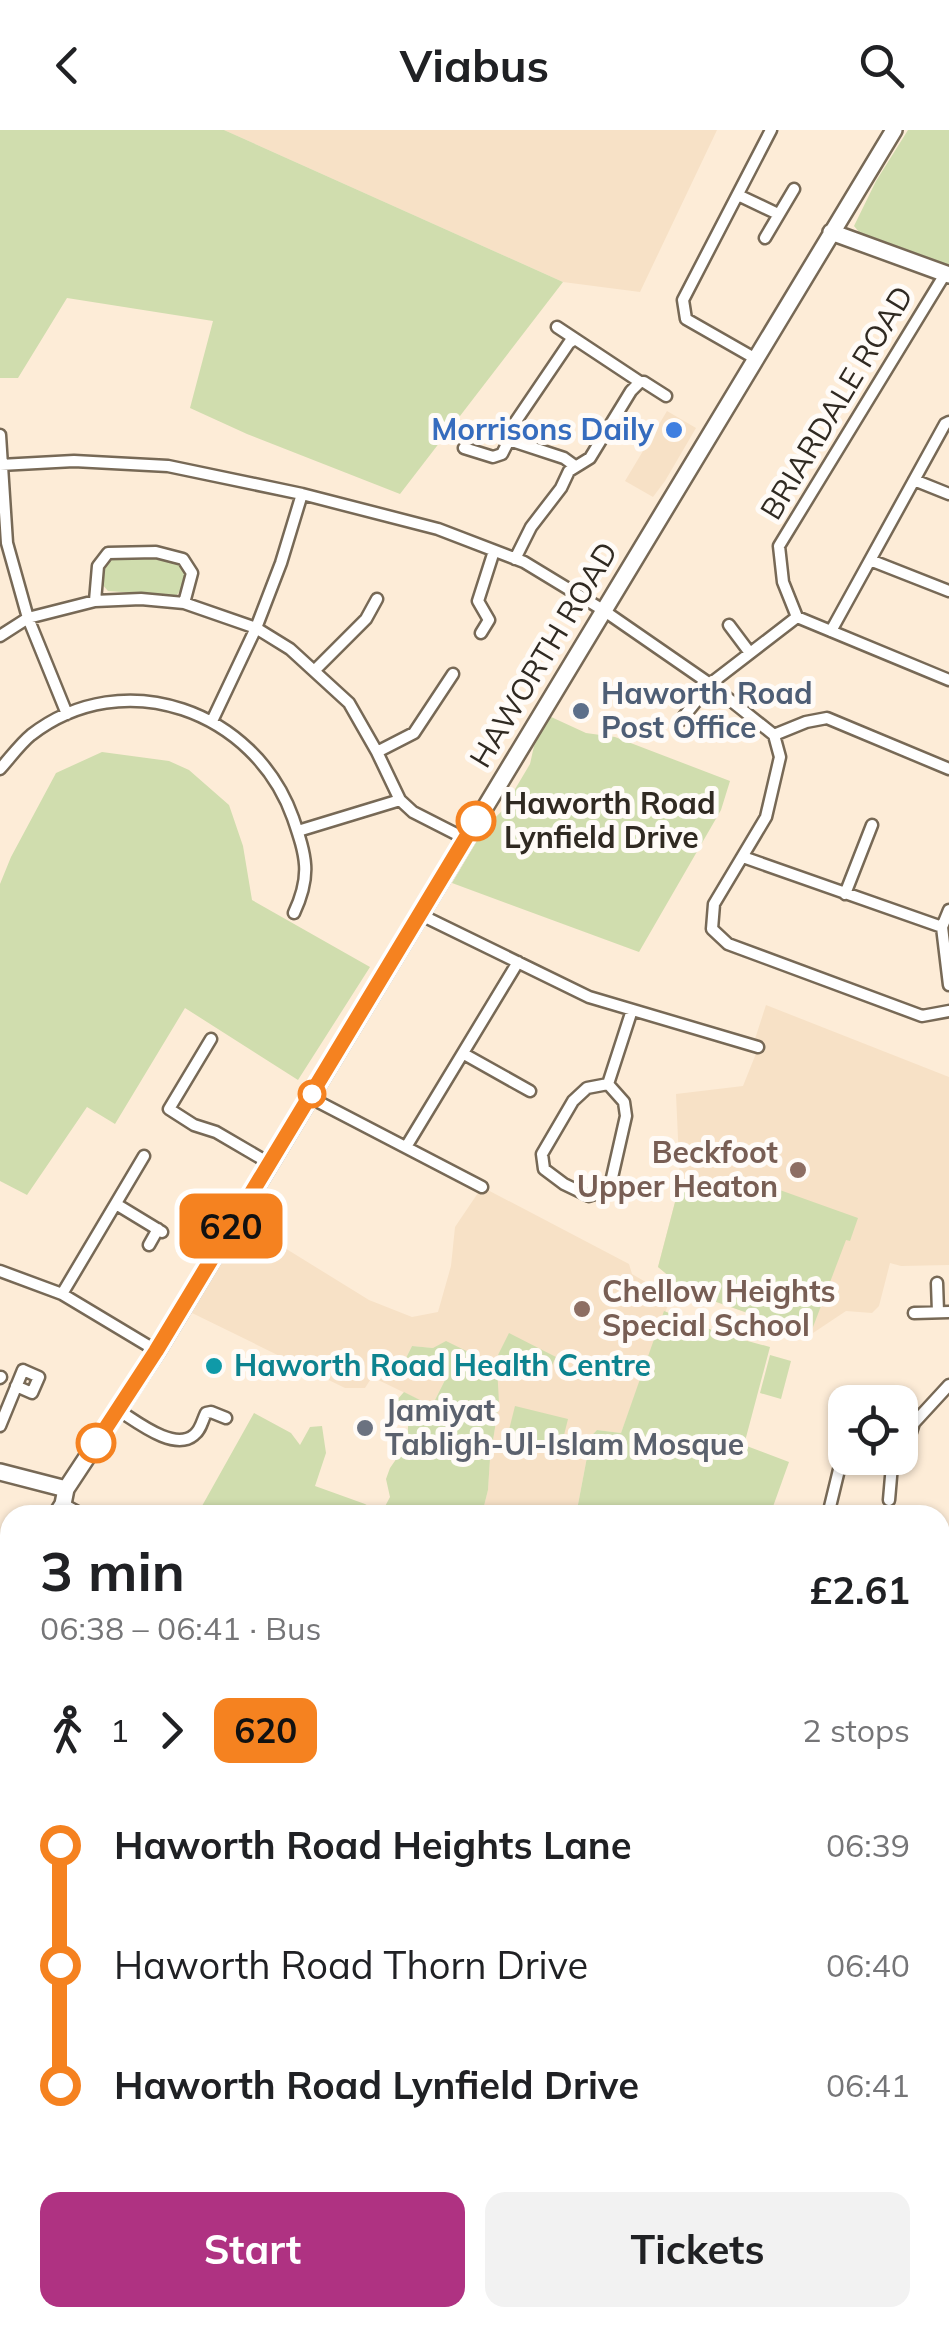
<!DOCTYPE html>
<meta charset="utf-8">
<style>
body{margin:0;font-family:Mulish,sans-serif;background:#f2f2f2;color:#202124;height:100vh;display:flex;flex-direction:column;font-size:38px;white-space:nowrap}
*{box-sizing:border-box;margin:0}
p{font-size:32px;color:#757577}
.icon{flex:none;width:55px;height:55px;fill:none;stroke:currentColor;stroke-width:2;stroke-linecap:round;stroke-linejoin:round}
.map{position:relative;flex:1;overflow:hidden}
.side{position:absolute;left:0px;top:1375px;width:950px;height:822px;display:flex;flex-direction:column;background:#fff;border-radius:30px 30px 0 0;box-shadow:0 2px 8px #0004}
.side>*{flex:none}
.badge{padding:0 20px;border-radius:15px;font-size:35px;line-height:65px}
.controls{position:absolute;left:828px;top:1255px;display:grid;gap:20px}
.controls a{display:grid;place-items:center;width:90px;height:90px;border-radius:20px;background:#fff;box-shadow:0 2px 8px #0004;font-size:50px}
.map>.badge{position:absolute;translate:-50% -50%;box-shadow:0 0 0 5px #fff}
.legs{display:flex;align-items:center;gap:15px;height:110px;padding:0 40px;font-size:32px}
.legs p{margin-inline-start:auto}
.headline{display:flex;align-items:center;justify-content:space-between;height:170px;padding:0 40px}
h1{font-size:55px;font-weight:700;line-height:75px}
.action{display:flex;gap:20px;margin-top:auto;padding:20px 40px}
.action a{flex:1;height:115px;border-radius:20px;background:#af3282;color:#fff;font-size:40px;font-weight:700;line-height:115px;text-align:center}
.action a+a{background:#f2f2f2;color:#202124}
ul{padding:0 40px;list-style:none}
li{display:flex;align-items:center;gap:35px;height:120px;font-size:38px}
li i{display:grid;place-items:center;width:15px;height:100%;margin:0 12px;background:currentColor}
li i::after{content:'';width:25px;height:25px;margin:-12px;border:8px solid;border-radius:50%;background:#fff}
li p{margin-inline-start:auto}
li:first-child i{background:linear-gradient(#0000 50%,currentColor 0)}
li:last-child i{background:linear-gradient(currentColor 50%,#0000 0)}
header{display:flex;justify-content:space-between;align-items:center;height:130px;padding:0 40px;background:#fff;font-size:45px;font-weight:700}
.map>svg:first-child{display:block}
.built{fill:#f7e1c6}
.green{fill:#d0ddae}
.lines{fill:none;stroke-linecap:round;stroke-linejoin:round}
.stream{stroke:#539bcb;stroke-width:2.5}
.street-casing{stroke:#776956;stroke-width:15}
.secondary-casing{stroke:#776956;stroke-width:20}
.street{stroke:#fff;stroke-width:10}
.secondary{stroke:#fff;stroke-width:15}
.line-1-casing{stroke:#fff;stroke-width:22}
.line-1{stroke:#f58220;stroke-width:15}
.shop-dot{fill:#3f7fe0;stroke:#fffbf7;stroke-width:4}
.service-dot{fill:#5c6f8a;stroke:#fffbf7;stroke-width:4}
.stop-1-dot{fill:#fff;stroke:#f58220;stroke-width:5}
.education-dot{fill:#8d6e63;stroke:#fffbf7;stroke-width:4}
.culture-dot{fill:#0f9aa8;stroke:#fffbf7;stroke-width:4}
.worship-dot{fill:#6b7280;stroke:#fffbf7;stroke-width:4}
.labels{text-anchor:middle;stroke-width:10;stroke-linejoin:round;paint-order:stroke}
.street-label{font-size:30px;fill:#302a22;stroke:#fffbf7}
.shop-label{font-size:30px;font-weight:bold;fill:#366cbe;stroke:#fffbf7;text-anchor:end}
.service-label{font-size:30px;font-weight:bold;fill:#4e5e75;stroke:#fffbf7;text-anchor:start}
.stop-label{font-size:30px;font-weight:bold;fill:#302a22;stroke:#fffbf7;text-anchor:start}
.education-label{font-size:30px;font-weight:bold;fill:#785e54;stroke:#fffbf7;text-anchor:end}
.culture-label{font-size:30px;font-weight:bold;fill:#0d838f;stroke:#fffbf7;text-anchor:start}
.worship-label{font-size:30px;font-weight:bold;fill:#5b616d;stroke:#fffbf7;text-anchor:start}
</style>
<header><svg class="icon" aria-label="back" viewBox="0 0 24 24"><path d="M15 5l-7 7 7 7"/></svg>Viabus<svg class="icon" aria-label="search" viewBox="0 0 24 24"><circle cx="10" cy="10" r="6"/><path d="M15 15l6 6"/></svg></header>
<div class="map">
<svg width="949" height="2196" viewBox="0 0 949 2196">
<rect width="100%" height="100%" fill="#fdecd7"/>
<path class="built" d="M 224,0 L 717,0 L 640,162 L 563,152 Z
M 667,281 L 696,298 L 665,351 L 653,367 L 625,351 Z
M 766,875 L 949,947 L 949,1135 L 901,1136 L 890,1133 L 879,1176 L 872,1183 L 846,1181 L 810,1205 L 688,1162 L 658,1137 L 680,1053 L 676,964 L 743,956 L 761,911 L 755,909 Z
M 482,1057 L 629,1134 L 632,1144 L 671,1167 L 621,1303 L 597,1300 L 591,1306 L 576,1385 L 478,1385 L 483,1380 L 488,1360 L 490,1329 L 499,1273 L 433,1218 L 412,1216 L 406,1228 L 446,1248 L 432,1276 L 372,1247 L 365,1258 L 345,1258 L 190,1182 L 246,1094 L 369,1170 L 412,1187 L 438,1182 L 451,1136 L 455,1097 Z"/>
<path class="green" d="M 0,0 L 224,0 L 563,152 L 400,364 L 247,304 L 190,278 L 213,191 L 67,168 L 18,248 L 0,248 Z
M 908,0 L 949,0 L 949,135 L 859,102 L 854,96 L 876,51 Z
M 110,427 L 155,427 L 180,433 L 187,445 L 184,456 L 176,466 L 108,461 L 101,453 L 102,437 Z
M 549,586 L 586,603 L 615,607 L 730,651 L 721,680 L 639,822 L 452,753 L 485,697 L 502,681 L 530,634 L 534,616 Z
M 102,622 L 169,631 L 189,640 L 229,675 L 243,716 L 252,770 L 370,837 L 298,950 L 185,878 L 115,994 L 87,977 L 27,1065 L 0,1051 L 0,754 L 11,727 L 56,643 Z
M 680,1053 C 708,1054 736,1066 763,1054 L 858,1088 L 850,1111 L 846,1110 L 810,1205 L 688,1162 L 658,1137 Z
M 664,1181 L 722,1204 L 770,1217 L 744,1315 L 789,1332 L 770,1385 L 576,1385 L 591,1306 L 597,1300 L 621,1303 Z
M 509,1203 L 556,1227 L 545,1249 L 498,1225 Z
M 446,1211 L 497,1236 L 499,1273 L 490,1329 L 488,1360 L 483,1380 L 478,1385 L 217,1385 L 202,1376 L 254,1283 L 291,1303 L 300,1315 L 310,1297 L 322,1296 L 326,1323 L 315,1356 L 365,1374 L 381,1384 L 390,1367 L 386,1349 L 390,1338 L 408,1312 L 408,1291 L 396,1271 L 404,1262 L 432,1276 L 446,1248 L 406,1228 L 412,1216 L 433,1218 Z
M 770,1225 L 791,1231 L 781,1269 L 760,1263 Z
M 515,1276 L 568,1289 L 560,1321 L 507,1308 Z
M 940,1656 L 949,1656 L 949,2017 L 940,2032 Z
M 0,1779 L 10,1779 L 10,1939 L 0,1938 Z
M 9,2120 L 10,2188 L 148,2188 L 146,2196 L 0,2196 L 0,2177 Z
M 210,2188 L 374,2188 L 371,2196 L 205,2196 Z
M 385,2188 L 583,2188 L 581,2196 L 388,2196 Z
M 646,2188 L 867,2188 L 865,2196 L 645,2196 Z"/>
<g class="lines">
<path class="stream" d="M 290,2196 L 294,2188"/>
<defs>
<path id="street" d="M 738,65 L 778,84
M 765,108 L 794,59
M 756,229 L 686,189 L 683,170 L 771,0
M 640,252 L 644,252 L 666,266
M 0,305 L 7,413 L 28,488 L 67,584
M 464,318 L 493,327 L 502,324 L 509,310
M 0,335 L 74,331 L 168,336 L 302,364 L 438,399 L 524,432 L 603,480 L 710,554 L 774,605 L 780,627 L 766,687 L 714,774 L 712,799 L 728,814 L 922,886 L 949,881
M 575,336 L 564,328 L 509,310 L 514,294 L 569,213 L 575,209
M 914,350 L 949,364
M 515,429 L 531,397 L 561,358 L 569,341 L 590,328 L 631,261 L 640,252 L 557,197
M 870,430 L 949,461
M 95,471 L 98,436 L 108,423 L 156,422 L 183,429 L 192,443 L 184,473
M 797,487 L 783,452 L 779,416 L 945,144
M 729,495 L 750,523
M 831,501 L 945,294 L 949,292
M 481,503 L 489,490 L 478,471 L 494,421
M 0,506 L 28,488 L 95,471 L 141,469 L 184,473 L 256,498 L 290,519 L 349,573 L 377,622 L 400,670 L 413,682 L 466,709
M 314,541 L 366,489 L 377,469
M 681,590 L 710,554 L 797,487 L 949,550
M 212,591 L 256,498 L 281,433 L 302,364
M 774,605 L 806,592 L 827,588 L 949,639
M 377,622 L 414,603 L 453,544
M 0,639 C 10,628 20,614 31,605 C 124,533 255,581 293,688 C 306,726 312,745 294,783
M 298,701 L 400,670
M 743,727 L 942,797
M 845,764 L 872,695
M 949,780 L 942,797 L 949,855
M 419,784 L 589,867 L 758,917
M 211,909 L 169,979 L 194,995 L 216,1002 L 269,1033
M 464,924 L 530,961
M 608,954 L 587,958 L 573,971 L 542,1024 L 544,1039 L 564,1054 L 589,1066 L 601,1062 L 611,1052 L 626,986 L 624,972 L 608,954 L 632,880
M 309,967 L 482,1057
M 406,1017 L 518,832
M 116,1074 L 162,1102
M 149,1115 L 158,1099
M 0,1141 L 62,1164 L 157,1221
M 937,1153 L 938,1182
M 62,1164 L 144,1026
M 914,1183 L 949,1182
M 0,1248 L 1,1247
M 118,1280 C 136,1291 174,1322 194,1305 C 201,1300 202,1291 206,1283 L 211,1282 L 226,1288
M 0,1296 L 23,1240 L 39,1247 L 32,1263 L 16,1256
M 861,1328 L 889,1335 L 898,1334 L 903,1327 L 914,1293 L 949,1255
M 889,1370 L 892,1335
M 63,1374 L 83,1385
M 828,1385 L 845,1315
M 940,2056 L 949,2040
M 617,2196 L 619,2188
M 881,2196 L 883,2188"/>
<path id="secondary" d="M 831,102 L 949,145
M 0,1342 L 66,1359
M 56,1385 L 63,1374 L 66,1359 L 157,1221 L 894,0
M 0,1477 L 10,1460
M 940,1642 L 949,1642
M 0,1687 L 10,1687"/>
</defs>
<use href="#street" class="street-casing"/>
<use href="#secondary" class="secondary-casing"/>
<use href="#street" class="street"/>
<use href="#secondary" class="secondary"/>
</g>
<g class="lines">
<defs>
<path id="line-1" d="M 96,1313 L 156,1221 L 476,691"/>
</defs>
<use href="#line-1" class="line-1-casing"/>
<use href="#line-1" class="line-1"/>
</g>
<circle class="shop-dot" cx="674" cy="300" r="10"/>
<circle class="service-dot" cx="581" cy="581" r="10"/>
<g class="stop-1-dot">
<circle cx="476" cy="691" r="18"/>
<circle cx="312" cy="964" r="12"/>
<circle cx="96" cy="1313" r="18"/>
</g>
<g class="education-dot">
<circle cx="798" cy="1040" r="10"/>
<circle cx="582" cy="1179" r="10"/>
</g>
<circle class="culture-dot" cx="214" cy="1236" r="10"/>
<circle class="worship-dot" cx="365" cy="1298" r="10"/>
<g class="labels">
<g class="street-label">
<text transform="translate(837 273) rotate(-59)" y="10">BRIARDALE ROAD</text>
<text transform="translate(544 525) rotate(-59)" y="10">HAWORTH ROAD</text>
</g>
<g class="shop-label">
<text x="654" y="310">Morrisons Daily</text>
</g>
<g class="service-label">
<text x="601" y="574">Haworth Road<tspan x="601" dy="34">Post Office</tspan></text>
</g>
<g class="stop-label">
<text x="504" y="684">Haworth Road<tspan x="504" dy="34">Lynfield Drive</tspan></text>
</g>
<g class="education-label">
<text x="778" y="1033">Beckfoot<tspan x="778" dy="34">Upper Heaton</tspan></text>
<text x="602" y="1172" text-anchor="start">Chellow Heights<tspan x="602" dy="34">Special School</tspan></text>
</g>
<g class="culture-label">
<text x="234" y="1246">Haworth Road Health Centre</text>
</g>
<g class="worship-label">
<text x="385" y="1291">Jamiyat<tspan x="385" dy="34">Tabligh-Ul-Islam Mosque</tspan></text>
</g>
</g>
</svg>
<div class="controls">
<a><svg class="icon" aria-label="locate" viewBox="0 0 24 24"><circle cx="12" cy="12" r="6"/><path d="M12 2v4M12 18v4M2 12h4M18 12h4"/></svg></a>
</div>
<b class="badge" style="left:231px;top:1096px;background:#f58220;color:#111">620</b>
<section class="side">
<div class="headline"><div><h1>3 min</h1><p>06:38 – 06:41 · Bus</p></div><b>£2.61</b></div>
<div class="legs"><svg class="icon" aria-label="walk" viewBox="0 0 24 24"><circle cx="13" cy="4" r="2"/><path d="M13 8l-2 6 4 7M11 14l-3 7M7 12l3-4h3l4 4"/></svg>1<svg class="icon" aria-label="forward" viewBox="0 0 24 24"><path d="M9 5l7 7-7 7"/></svg><b class="badge" style="background:#f58220;color:#111">620</b><p>2 stops</p></div>
<ul>
<li><i style="color:#f58220"></i><b>Haworth Road Heights Lane</b><p>06:39</p></li>
<li><i style="color:#f58220"></i><span>Haworth Road Thorn Drive</span><p>06:40</p></li>
<li><i style="color:#f58220"></i><b>Haworth Road Lynfield Drive</b><p>06:41</p></li>
</ul>
<div class="action"><a>Start</a><a>Tickets</a></div>
</section>
</div>
